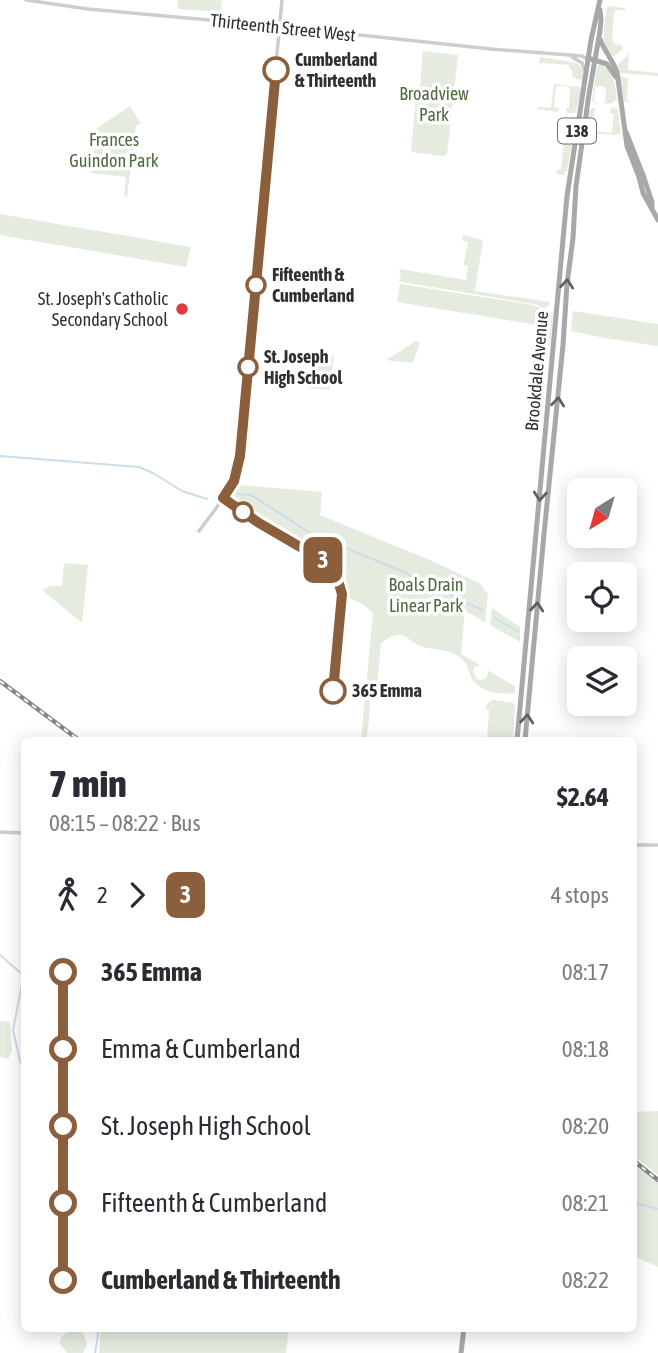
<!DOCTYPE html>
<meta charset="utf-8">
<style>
body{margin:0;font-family:"Asap Condensed",sans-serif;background:#f2f2f3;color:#2b2b33;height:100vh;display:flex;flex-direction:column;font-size:26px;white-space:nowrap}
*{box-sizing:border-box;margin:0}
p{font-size:23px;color:#7c7c81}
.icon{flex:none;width:38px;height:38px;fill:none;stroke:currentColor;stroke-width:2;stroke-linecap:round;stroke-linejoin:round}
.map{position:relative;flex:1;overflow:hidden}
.drawer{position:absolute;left:21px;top:737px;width:616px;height:595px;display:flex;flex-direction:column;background:#fff;border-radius:10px;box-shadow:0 4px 18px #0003}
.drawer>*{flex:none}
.badge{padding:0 14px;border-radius:10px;font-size:24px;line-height:46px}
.needle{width:46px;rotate:217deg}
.controls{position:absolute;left:567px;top:478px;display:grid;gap:14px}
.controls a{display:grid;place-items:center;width:70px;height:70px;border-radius:10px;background:#fff;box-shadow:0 4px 18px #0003;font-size:35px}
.map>.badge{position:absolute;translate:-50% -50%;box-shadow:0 0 0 4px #fff}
.legs{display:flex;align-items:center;gap:10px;height:77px;padding:0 28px;font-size:23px}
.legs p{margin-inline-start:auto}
.summary{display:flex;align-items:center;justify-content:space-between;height:119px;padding:0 28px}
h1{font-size:38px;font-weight:800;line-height:52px}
ul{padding:0 28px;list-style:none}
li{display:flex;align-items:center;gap:24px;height:77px;font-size:26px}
li i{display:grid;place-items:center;width:10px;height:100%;margin:0 9px;background:currentColor}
li i::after{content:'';width:18px;height:18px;margin:-9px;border:5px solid;border-radius:50%;background:#fff}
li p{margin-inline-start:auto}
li:first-child i{background:linear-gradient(#0000 50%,currentColor 0)}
li:last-child i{background:linear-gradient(currentColor 50%,#0000 0)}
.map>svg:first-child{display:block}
.green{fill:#e5ecdf}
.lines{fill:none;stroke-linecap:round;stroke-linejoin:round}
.stream{stroke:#ccddeb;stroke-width:2}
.tertiary{stroke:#cdcdcd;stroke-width:3.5}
.primary{stroke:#a8a8a8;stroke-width:5}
.rail-casing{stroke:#858585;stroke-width:4.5}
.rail{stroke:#fff;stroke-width:2;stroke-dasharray:5;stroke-linecap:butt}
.oneway{stroke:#606060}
.line-1-casing{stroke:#fff;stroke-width:16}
.line-1{stroke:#8b5e3c;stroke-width:10}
.stop-1-dot{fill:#fff;stroke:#8b5e3c;stroke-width:3.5}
.poi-dot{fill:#de3c3c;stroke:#fff;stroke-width:2.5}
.labels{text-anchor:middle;stroke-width:7;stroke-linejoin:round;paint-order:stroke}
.shield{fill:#fff;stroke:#6e6e6e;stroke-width:2}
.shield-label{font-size:16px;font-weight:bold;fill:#303030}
.street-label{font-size:18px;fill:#303030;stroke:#fff}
.stop-label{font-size:18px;font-weight:bold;fill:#303030;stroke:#fff;text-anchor:start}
.park-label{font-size:18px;fill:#506a3f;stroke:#fff}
.poi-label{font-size:18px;fill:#303030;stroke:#fff;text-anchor:end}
</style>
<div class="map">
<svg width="658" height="1353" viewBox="0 0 658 1353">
<rect width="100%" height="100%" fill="#fff"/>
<path class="green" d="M 178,0 L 222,0 L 220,12 L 177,9 Z
M 609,6 L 625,8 L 625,10 L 617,10 L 614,12 L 612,40 L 615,44 L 623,46 L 622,50 L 614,56 L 611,55 C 599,39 605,26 607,7 Z
M 423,51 L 458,55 L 447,154 L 443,156 L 411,152 L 417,88 L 420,88 Z
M 629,51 L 628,70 L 658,73 L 658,76 L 620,73 L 621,77 L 628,78 L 627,101 L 631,101 L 628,103 L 624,101 L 623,98 L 618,65 L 626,57 Z
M 541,57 L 577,63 L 583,70 L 583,80 L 573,78 L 572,70 L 569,69 L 569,65 L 542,63 L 540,66 L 539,61 Z
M 600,64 C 614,69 615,86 617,99 L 612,103 L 602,104 L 605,103 L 606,88 L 602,86 L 595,87 L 594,102 L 598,104 L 595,104 L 592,101 L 597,67 Z
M 554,84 L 580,87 L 581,89 L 576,112 L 575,111 L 574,113 L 568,113 L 566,110 L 566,108 L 569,108 L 570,88 L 567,86 L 556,86 L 554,107 L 559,108 L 558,112 L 537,109 L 538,107 L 551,108 Z
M 130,106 L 141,124 L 136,125 L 127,197 L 124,196 L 126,177 L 91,173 L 97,128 Z
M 613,107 L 618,110 L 621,133 L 615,135 L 588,133 L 587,131 L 589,111 L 592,108 L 595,108 L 594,131 L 612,133 L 614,114 L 610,113 L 610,111 Z
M 562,131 L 571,132 L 573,135 L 567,172 L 565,171 L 564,175 L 557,174 L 556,170 L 561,169 L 565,133 Z
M 0,214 L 191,247 L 186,267 L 0,235 Z
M 463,235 L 483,240 L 475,291 L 550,302 L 548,306 L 544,308 L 534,304 L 402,282 L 399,281 L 401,274 L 399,272 L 400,269 L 466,280 L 468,266 L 464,265 L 464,262 L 468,242 L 463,241 Z
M 400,284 L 528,304 L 546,309 L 553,314 L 550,345 L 548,347 L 549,327 L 397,302 Z
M 573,311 L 658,324 L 658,346 L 605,338 L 571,331 Z
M 416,341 L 420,343 L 413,363 L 386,360 Z
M 313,353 L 334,356 L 329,390 L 308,388 Z
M 239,485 L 322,492 L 320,515 L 432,561 L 481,584 L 485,591 L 488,592 L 485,622 L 465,611 L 461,654 L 480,665 L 475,667 L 473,671 L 476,678 L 480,680 L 485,679 L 488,674 L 487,670 L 515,686 L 515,693 C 500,695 479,693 471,677 C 468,671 468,664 461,658 C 449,648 434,651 420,646 C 413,643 408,637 401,635 C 394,634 387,639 381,643 L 377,687 L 370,687 C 370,704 370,722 366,740 L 361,740 L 373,613 L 364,605 L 349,598 L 347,583 L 342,571 L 329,555 L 262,517 L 233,496 Z
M 64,563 L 88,565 L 82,623 L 42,590 L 51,586 L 62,586 Z
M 492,608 L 520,627 L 520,642 L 490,625 Z
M 492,700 L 511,702 L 515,705 L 513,740 L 487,740 L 489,710 L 486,710 L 487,704 Z
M 0,1021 L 10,1022 L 12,1051 L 8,1059 L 0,1057 Z
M 658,1111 L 658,1175 L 634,1156 L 634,1112 Z
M 634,1164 L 658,1183 L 658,1267 L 634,1256 Z
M 76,1328 L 81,1328 L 87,1344 L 83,1353 L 67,1353 L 59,1342 L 63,1335 Z
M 101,1328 L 289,1328 L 286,1353 L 99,1353 Z"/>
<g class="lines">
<path class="stream" d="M 0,456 L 139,467 L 153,473 L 182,491 L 207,499
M 238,494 L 251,495 L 310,533 L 406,573 L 482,610
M 495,618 L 517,631
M 0,955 L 23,975
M 24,974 L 13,1030 L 20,1061 L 24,1069
M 634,1200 L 639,1204 L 658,1209
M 95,1353 L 98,1335 L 97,1328"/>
<path class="tertiary" d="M 26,0 L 88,9 L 285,27 L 491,49 L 582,56 L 587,59
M 572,57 L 582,63 L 585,71
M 199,531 L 232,487 L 238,469 L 282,0
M 0,832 L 24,833
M 634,845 L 658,845"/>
<path class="primary" d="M 600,39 C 604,51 613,60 617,72 L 627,146 L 639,177 L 643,193 L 658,220
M 591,59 L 607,64 L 616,77
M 626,132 L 643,175 L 652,202 L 652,208
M 517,740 L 567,196 L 591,40 L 600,0
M 525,740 L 544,534 L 563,345 L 567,284 L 573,238 L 576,186 L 589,94 L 600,31 L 601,20 L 600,10
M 461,1353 L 464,1328"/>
<defs>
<path id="rail" d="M 0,681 L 79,740
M 634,1161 L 658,1180"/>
</defs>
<use href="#rail" class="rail-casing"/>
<use href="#rail" class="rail"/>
</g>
<defs><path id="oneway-chevron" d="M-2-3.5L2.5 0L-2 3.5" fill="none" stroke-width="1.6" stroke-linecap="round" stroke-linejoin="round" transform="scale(1.75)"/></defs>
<g class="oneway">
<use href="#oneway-chevron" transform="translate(567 284) rotate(-84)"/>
<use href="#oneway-chevron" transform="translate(558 402) rotate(-84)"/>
<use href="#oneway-chevron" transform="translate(540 496) rotate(95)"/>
<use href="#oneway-chevron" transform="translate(537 607) rotate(-85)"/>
<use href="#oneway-chevron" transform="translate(527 719) rotate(-85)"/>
</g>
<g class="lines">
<defs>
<path id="line-1" d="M 276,70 L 240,456 L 234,481 L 223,498 L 259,523 L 326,562 L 337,577 L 342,594 L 333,691"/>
</defs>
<use href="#line-1" class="line-1-casing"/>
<use href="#line-1" class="line-1"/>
</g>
<g class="stop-1-dot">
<circle cx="276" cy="70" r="12"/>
<circle cx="256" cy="285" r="9"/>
<circle cx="248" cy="367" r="9"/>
<circle cx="243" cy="512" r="9"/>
<circle cx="333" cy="691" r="12"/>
</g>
<circle class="poi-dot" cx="182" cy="309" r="7"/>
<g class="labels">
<rect class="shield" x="558" y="118.5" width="38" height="25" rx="5"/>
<g class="shield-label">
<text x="577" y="137">138</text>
</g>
<g class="street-label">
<text transform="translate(283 28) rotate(6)" y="6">Thirteenth Street West</text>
<text transform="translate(537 371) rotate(-85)" y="6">Brookdale Avenue</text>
</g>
<g class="stop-label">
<text x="295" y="66">Cumberland<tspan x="295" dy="21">&amp; Thirteenth</tspan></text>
<text x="272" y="281">Fifteenth &amp;<tspan x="272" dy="21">Cumberland</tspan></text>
<text x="264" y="363">St. Joseph<tspan x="264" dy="21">High School</tspan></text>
<text x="352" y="697">365 Emma</text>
</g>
<g class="park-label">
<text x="434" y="100">Broadview<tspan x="434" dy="21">Park</tspan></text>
<text x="114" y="146">Frances<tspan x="114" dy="21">Guindon Park</tspan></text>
<text x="426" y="591">Boals Drain<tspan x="426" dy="21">Linear Park</tspan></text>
</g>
<g class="poi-label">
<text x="168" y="305">St. Joseph's Catholic<tspan x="168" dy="21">Secondary School</tspan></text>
</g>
</g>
</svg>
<div class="controls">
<a><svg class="needle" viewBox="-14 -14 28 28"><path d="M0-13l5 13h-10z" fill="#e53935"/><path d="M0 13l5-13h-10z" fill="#7c7c81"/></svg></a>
<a><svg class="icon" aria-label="locate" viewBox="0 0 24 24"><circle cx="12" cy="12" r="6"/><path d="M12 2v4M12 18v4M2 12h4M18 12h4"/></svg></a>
<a><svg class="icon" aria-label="layers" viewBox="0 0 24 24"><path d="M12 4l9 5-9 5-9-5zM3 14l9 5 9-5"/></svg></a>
</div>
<b class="badge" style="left:323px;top:560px;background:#8b5e3c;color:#fff">3</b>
<section class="drawer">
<div class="summary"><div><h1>7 min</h1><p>08:15 – 08:22 · Bus</p></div><b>$2.64</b></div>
<div class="legs"><svg class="icon" aria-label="walk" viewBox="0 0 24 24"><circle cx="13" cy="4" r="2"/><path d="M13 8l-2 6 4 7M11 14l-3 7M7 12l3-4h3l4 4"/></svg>2<svg class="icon" aria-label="forward" viewBox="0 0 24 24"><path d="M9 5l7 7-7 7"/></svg><b class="badge" style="background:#8b5e3c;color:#fff">3</b><p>4 stops</p></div>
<ul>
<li><i style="color:#8b5e3c"></i><b>365 Emma</b><p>08:17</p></li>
<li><i style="color:#8b5e3c"></i><span>Emma &amp; Cumberland</span><p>08:18</p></li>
<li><i style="color:#8b5e3c"></i><span>St. Joseph High School</span><p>08:20</p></li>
<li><i style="color:#8b5e3c"></i><span>Fifteenth &amp; Cumberland</span><p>08:21</p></li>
<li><i style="color:#8b5e3c"></i><b>Cumberland &amp; Thirteenth</b><p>08:22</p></li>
</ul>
</section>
</div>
